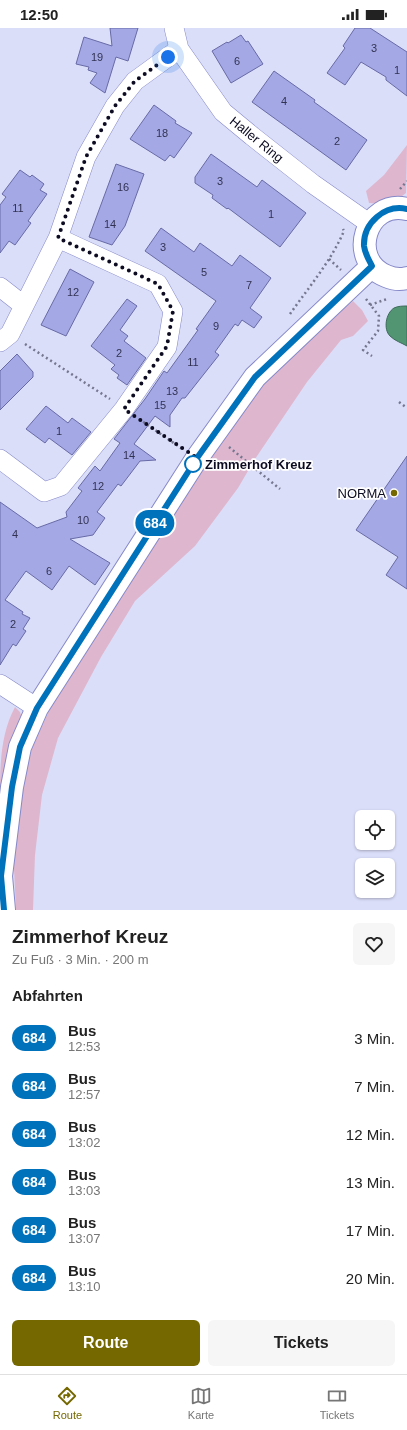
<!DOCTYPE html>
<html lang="de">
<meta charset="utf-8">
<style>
body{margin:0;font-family:Helvetica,sans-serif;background:#f6f6f6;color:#222;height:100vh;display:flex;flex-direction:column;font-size:15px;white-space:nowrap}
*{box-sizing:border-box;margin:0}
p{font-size:13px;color:#767676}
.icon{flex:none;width:22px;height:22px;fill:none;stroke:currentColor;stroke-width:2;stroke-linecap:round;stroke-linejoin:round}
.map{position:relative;height:882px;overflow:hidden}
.details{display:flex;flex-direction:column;background:#fff;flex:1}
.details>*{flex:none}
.badge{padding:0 8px;border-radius:13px;font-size:14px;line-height:26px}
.fabs{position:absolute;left:355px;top:782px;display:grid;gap:8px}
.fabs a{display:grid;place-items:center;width:40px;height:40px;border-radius:6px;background:#fff;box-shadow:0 1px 3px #0004;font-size:20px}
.you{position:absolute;width:20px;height:20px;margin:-10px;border:3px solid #fff;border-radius:50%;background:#1a73e8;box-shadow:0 0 0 6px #1a73e833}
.map>.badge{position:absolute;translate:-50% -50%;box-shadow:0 0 0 2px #fff}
h2{padding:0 12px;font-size:15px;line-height:36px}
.round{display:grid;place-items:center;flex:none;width:42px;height:42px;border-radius:6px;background:#f6f6f6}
.overview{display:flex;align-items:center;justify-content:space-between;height:68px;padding:0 12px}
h1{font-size:19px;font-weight:600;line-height:30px}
.button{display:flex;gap:8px;margin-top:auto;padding:8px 12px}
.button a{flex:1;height:46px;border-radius:6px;background:#756800;color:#fff;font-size:16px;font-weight:600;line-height:46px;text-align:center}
.button a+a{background:#f6f6f6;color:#222}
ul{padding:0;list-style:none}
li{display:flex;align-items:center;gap:12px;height:48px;padding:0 12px}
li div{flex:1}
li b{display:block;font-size:15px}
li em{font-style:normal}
li .badge{min-width:44px;font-weight:700;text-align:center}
.status{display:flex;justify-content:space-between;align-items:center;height:28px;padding:0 20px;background:#fff;direction:ltr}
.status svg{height:11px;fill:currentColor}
.tab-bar{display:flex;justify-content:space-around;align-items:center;height:56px;border-top:1px solid #e0e0e0;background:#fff;font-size:11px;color:#767676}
.tab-bar a{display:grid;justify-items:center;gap:2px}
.tab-bar .on{color:#756800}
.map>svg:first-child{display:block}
.green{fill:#deb7cf}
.water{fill:#529573;stroke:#3d6c5b}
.building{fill:#a4a9e5;stroke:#676aa6}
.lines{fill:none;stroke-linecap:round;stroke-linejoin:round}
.minor-casing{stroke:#8689c8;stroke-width:20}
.tertiary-casing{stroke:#8689c8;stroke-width:24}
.path{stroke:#75768f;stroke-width:2.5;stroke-dasharray:2 3;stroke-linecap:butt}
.minor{stroke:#fff;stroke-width:19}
.tertiary{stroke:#fff;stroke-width:22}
.line-casing{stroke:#fff;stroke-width:9}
.line{stroke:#0072bc;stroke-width:6}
.walk{stroke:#0c0b22;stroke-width:4;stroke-dasharray:0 7.2}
.stop-dot{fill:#fff;stroke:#0072bc;stroke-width:2}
.poi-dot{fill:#756800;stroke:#fff;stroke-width:1.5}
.labels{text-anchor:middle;stroke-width:3.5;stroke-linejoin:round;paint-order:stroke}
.number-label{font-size:11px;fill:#323253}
.street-label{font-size:13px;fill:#0c0b22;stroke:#fff}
.stop-label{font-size:13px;font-weight:bold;fill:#0c0b22;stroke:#fff;text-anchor:start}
.poi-label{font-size:13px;fill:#0c0b22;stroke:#fff;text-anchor:end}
</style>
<div class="status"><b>12:50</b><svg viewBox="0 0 49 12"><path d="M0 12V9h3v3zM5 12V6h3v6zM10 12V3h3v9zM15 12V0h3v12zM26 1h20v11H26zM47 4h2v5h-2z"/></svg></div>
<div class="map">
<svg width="407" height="882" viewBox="0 0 407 882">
<rect width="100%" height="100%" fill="#dbdef9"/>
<path class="green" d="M 407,117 L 406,165 C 395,174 383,176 369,175 L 366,163 L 384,147 Z
M 353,273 L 362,282 L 368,293 L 353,308 L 341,312 L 307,354 L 255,431 L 238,460 L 195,518 L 135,573 L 101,629 L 58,710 L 42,767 L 35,827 L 33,882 L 16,882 L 13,821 L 19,771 L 32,720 L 53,674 L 188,463 L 260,360 L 281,337 L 313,306 Z
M 15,679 L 20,684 L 23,693 L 0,771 C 0,739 0,707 15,679 Z"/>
<path class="water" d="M 407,278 L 407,318 C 402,315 395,313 390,308 C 383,301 386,285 394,280 C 398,278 403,278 407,278 Z"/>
<path class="building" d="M 110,0 L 138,0 L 128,33 L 116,29 L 105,65 L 90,55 L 97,45 L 88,42 L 89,39 L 76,36 L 84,9 L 112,18 Z
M 355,0 L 370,0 L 407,24 L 407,68 L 386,52 L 386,49 L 361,34 L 345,57 L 327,45 L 345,20 L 343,18 Z
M 241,7 L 246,14 L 248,13 L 263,36 L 231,55 L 212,23 L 227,14 L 228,15 Z
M 274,43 L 315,72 L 314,74 L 367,112 L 346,142 L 252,74 Z
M 154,77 L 176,93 L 175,95 L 192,105 L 174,130 L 170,127 L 165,133 L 130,111 Z
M 211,126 L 257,159 L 262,152 L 306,185 L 280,219 L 228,180 L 227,181 L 212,170 L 213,167 L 195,155 L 195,149 Z
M 116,136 L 144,146 L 125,198 L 112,217 L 89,209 Z
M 20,142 L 30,149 L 32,147 L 44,156 L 40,162 L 47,166 L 28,193 L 31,195 L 15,217 L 9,213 L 0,225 L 0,177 L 6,169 L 2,166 Z
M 161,200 L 194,224 L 200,215 L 232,238 L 240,227 L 271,250 L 250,280 L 262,289 L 254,300 L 242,292 L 238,298 L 235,296 L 215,324 L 219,327 L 185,370 L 182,370 L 170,387 L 170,399 L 155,388 L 134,416 L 156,432 L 140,433 L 121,458 L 118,456 L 97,484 L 105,490 L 93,507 L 70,511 L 110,535 L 95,557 L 69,538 L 52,562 L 26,543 L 5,572 L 23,584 L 22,586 L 30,590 L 23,601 L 26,603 L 16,618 L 13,616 L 0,637 L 0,474 L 37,500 L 67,489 L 66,484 L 82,463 L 78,460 L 95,438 L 100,443 L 120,415 L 114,411 L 145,371 L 164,343 L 167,345 L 198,302 L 196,301 L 216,273 L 145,223 Z
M 70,241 L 94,254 L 66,308 L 41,297 Z
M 127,271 L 137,278 L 120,302 L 128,308 L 124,313 L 146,330 L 127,357 L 117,350 L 119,347 L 111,341 L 115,337 L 91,318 Z
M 17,326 L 33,344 L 33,349 L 0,382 L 0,343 Z
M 46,378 L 68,395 L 72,390 L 91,404 L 72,427 L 49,410 L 45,415 L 26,401 Z
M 407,428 L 407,561 L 386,547 L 398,529 L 356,502 Z"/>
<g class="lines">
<defs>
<path id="minor" d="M 174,0 L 179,21 L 223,84 L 252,108 L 313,156 L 370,196
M 0,259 L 23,277
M 0,314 L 10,306 L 58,210 L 86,129 L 115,78 L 135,53 L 179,21
M 0,431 L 44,464 L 61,458 L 124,381 L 167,319 L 173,283 L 158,256 L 58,210
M 0,656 L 37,680"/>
<path id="tertiary" d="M 407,181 C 366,171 347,232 386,248 C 393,251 400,252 407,250
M 4,882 L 1,848 L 12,759 L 20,719 L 37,680 L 197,430 L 255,349 L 372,238"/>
</defs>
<use href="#minor" class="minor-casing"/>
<use href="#tertiary" class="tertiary-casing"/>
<path class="path" d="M 400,161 L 407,153
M 329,231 L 341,242
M 366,271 L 379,288 L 378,303 L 363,322 L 372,328
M 370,277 L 387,271
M 290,286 C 309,259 331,233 344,203 L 343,201
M 25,316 L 110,371
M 399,374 L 407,380
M 139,391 L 181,420
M 229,419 L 280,461"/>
<use href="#minor" class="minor"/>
<use href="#tertiary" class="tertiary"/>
</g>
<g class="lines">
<defs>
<path id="line" d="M 4,882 L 1,848 L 12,759 L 20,719 L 37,680 L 197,430 L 255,349 L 372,238 C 369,232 365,226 364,218 C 363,195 385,176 407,181"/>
</defs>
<use href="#line" class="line-casing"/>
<use href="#line" class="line"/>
<path class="walk" d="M 168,29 L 135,53 L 115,78 L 86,129 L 58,210 L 158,256 L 173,283 L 167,318 L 124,381 L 197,430 L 193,436"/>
</g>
<circle class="stop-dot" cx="193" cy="436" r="8"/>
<circle class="poi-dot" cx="394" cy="465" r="4"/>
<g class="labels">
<g class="number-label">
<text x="374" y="24">3</text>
<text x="97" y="33">19</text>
<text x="237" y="37">6</text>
<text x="397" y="46">1</text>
<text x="284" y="77">4</text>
<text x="162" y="109">18</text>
<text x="337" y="117">2</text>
<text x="220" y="157">3</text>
<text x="123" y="163">16</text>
<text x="18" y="184">11</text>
<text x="271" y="190">1</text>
<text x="110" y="200">14</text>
<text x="163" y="223">3</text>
<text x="204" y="248">5</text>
<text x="249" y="261">7</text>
<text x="73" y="268">12</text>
<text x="216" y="302">9</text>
<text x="119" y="329">2</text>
<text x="193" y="338">11</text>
<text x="172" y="367">13</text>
<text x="160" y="381">15</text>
<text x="59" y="407">1</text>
<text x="129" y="431">14</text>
<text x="98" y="462">12</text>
<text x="83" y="496">10</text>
<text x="15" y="510">4</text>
<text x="49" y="547">6</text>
<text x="13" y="600">2</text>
</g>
<g class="street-label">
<text transform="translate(257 111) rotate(39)" y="5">Haller Ring</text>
</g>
<g class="stop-label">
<text x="205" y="441">Zimmerhof Kreuz</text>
</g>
<g class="poi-label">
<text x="386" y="470">NORMA</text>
</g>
</g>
</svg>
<div class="fabs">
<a><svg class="icon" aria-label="locate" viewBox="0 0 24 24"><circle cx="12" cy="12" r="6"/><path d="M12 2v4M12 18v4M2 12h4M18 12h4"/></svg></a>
<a><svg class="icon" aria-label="layers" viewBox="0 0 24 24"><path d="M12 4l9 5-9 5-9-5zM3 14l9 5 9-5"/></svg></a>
</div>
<div class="you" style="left:168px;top:29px"></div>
<b class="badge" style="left:155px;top:495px;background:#0072bc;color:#fff">684</b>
</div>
<section class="details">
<div class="overview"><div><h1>Zimmerhof Kreuz</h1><p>Zu Fuß · 3 Min. · 200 m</p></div><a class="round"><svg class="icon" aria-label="heart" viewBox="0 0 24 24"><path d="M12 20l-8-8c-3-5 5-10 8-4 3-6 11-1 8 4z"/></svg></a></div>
<h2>Abfahrten</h2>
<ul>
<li><span class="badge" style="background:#0072bc;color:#fff">684</span><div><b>Bus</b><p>12:53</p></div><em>3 Min.</em></li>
<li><span class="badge" style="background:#0072bc;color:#fff">684</span><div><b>Bus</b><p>12:57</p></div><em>7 Min.</em></li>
<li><span class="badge" style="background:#0072bc;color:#fff">684</span><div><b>Bus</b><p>13:02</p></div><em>12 Min.</em></li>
<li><span class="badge" style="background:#0072bc;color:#fff">684</span><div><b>Bus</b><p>13:03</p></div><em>13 Min.</em></li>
<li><span class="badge" style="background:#0072bc;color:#fff">684</span><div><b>Bus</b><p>13:07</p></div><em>17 Min.</em></li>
<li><span class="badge" style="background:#0072bc;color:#fff">684</span><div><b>Bus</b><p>13:10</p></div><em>20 Min.</em></li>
</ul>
<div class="button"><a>Route</a><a>Tickets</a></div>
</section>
<nav class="tab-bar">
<a class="on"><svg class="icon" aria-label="directions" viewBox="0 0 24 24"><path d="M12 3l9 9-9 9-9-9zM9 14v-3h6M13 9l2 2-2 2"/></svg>Route</a>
<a><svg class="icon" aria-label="map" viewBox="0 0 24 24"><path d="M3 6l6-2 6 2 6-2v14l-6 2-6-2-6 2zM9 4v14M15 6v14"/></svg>Karte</a>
<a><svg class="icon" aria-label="tickets" viewBox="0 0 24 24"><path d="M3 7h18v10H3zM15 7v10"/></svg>Tickets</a>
</nav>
